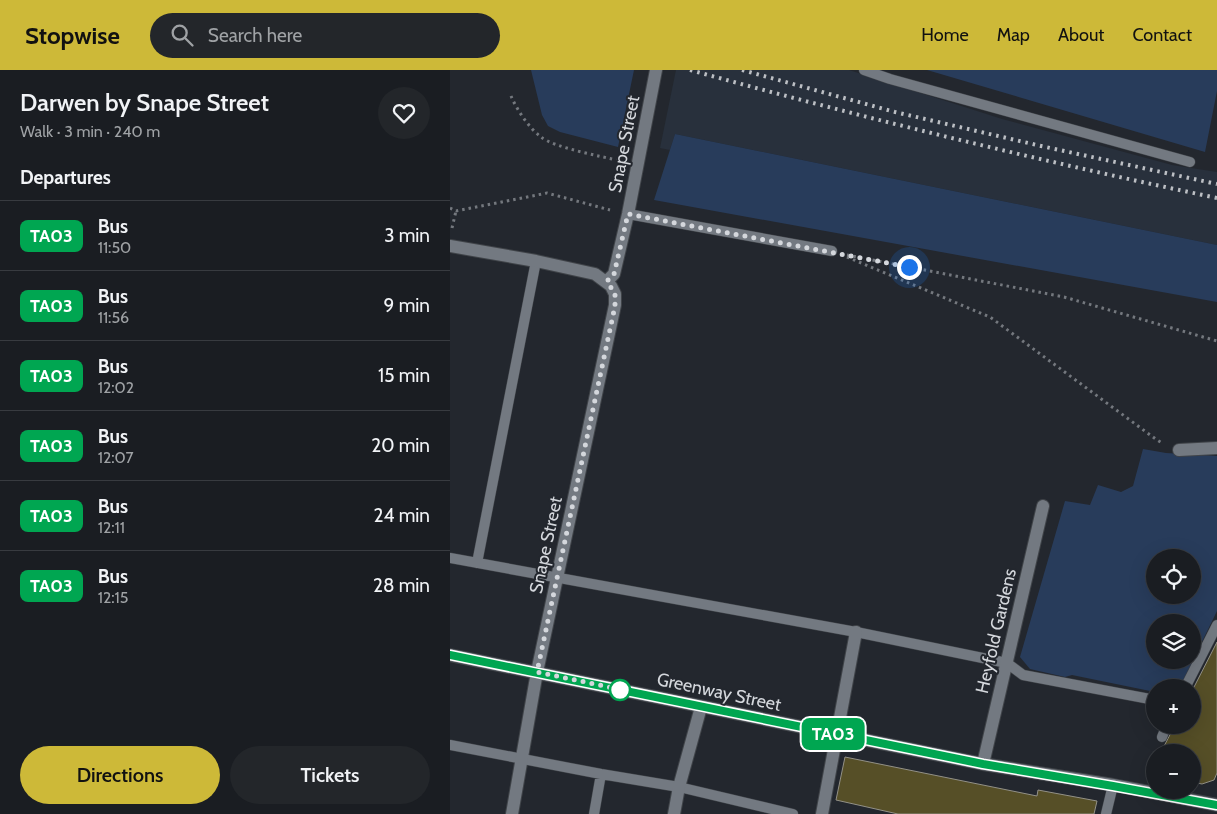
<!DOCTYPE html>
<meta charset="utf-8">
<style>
body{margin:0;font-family:Cabin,sans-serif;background:#23262a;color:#f1f3f6;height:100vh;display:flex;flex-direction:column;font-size:19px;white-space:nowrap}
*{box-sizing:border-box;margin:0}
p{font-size:16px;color:#9fa2a5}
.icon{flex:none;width:28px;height:28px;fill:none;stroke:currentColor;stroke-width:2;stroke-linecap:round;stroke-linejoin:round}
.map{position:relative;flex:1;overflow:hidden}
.side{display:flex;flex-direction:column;background:#1a1d22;width:450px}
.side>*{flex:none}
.badge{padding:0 10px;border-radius:8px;font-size:18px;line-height:32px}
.controls{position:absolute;left:696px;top:479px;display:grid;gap:10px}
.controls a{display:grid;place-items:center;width:55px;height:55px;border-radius:50%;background:#1a1d22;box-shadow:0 5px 20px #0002,0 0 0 1px #383b40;font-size:25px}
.you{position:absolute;width:25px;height:25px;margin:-12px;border:4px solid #fff;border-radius:50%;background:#1a73e8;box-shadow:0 0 0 8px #1a73e833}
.map>.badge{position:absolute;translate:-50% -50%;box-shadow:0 0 0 2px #fff}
h2{padding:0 20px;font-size:19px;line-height:45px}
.round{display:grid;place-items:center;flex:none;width:52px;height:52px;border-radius:26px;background:#23262a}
.head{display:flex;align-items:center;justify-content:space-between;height:85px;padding:0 20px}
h1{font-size:24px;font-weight:600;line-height:38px}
.cta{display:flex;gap:10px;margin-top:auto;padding:10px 20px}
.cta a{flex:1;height:58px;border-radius:30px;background:#cdb938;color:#111;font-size:20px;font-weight:600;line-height:58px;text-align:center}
.cta a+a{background:#23262a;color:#f1f3f6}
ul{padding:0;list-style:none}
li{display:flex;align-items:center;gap:15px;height:70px;padding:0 20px;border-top:1px solid #383b40}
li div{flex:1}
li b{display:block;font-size:19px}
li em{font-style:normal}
li .badge{min-width:55px;font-weight:700;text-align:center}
header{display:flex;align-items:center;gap:30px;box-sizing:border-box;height:70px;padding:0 25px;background:#cdb938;color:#111}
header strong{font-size:24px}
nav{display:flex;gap:28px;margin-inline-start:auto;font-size:18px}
.search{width:350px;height:45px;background:#23262a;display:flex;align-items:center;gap:12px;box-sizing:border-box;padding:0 18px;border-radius:28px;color:#9fa2a5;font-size:19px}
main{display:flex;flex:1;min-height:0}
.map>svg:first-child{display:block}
.built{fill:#28303c}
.green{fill:#283c5b;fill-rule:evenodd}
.building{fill:#564f27;stroke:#939187}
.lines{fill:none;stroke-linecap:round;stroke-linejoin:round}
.lane-casing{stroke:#404449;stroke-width:11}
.street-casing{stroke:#404449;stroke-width:14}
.path{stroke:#74787e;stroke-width:3;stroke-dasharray:2.5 4;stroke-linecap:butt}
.lane{stroke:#737981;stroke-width:10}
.street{stroke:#737981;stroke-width:12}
.rail{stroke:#bcbfc4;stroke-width:4;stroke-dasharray:2.5 5;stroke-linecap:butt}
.line-casing{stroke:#fff;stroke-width:11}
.line{stroke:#00a651;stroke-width:8}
.walk{stroke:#d4d7dc;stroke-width:5;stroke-dasharray:0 9}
.stop-dot{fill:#fff;stroke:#00a651;stroke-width:2.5}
.labels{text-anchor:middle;stroke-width:4;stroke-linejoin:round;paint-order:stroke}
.street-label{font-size:18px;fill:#d4d7dc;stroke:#23272e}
</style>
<header>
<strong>Stopwise</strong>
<div class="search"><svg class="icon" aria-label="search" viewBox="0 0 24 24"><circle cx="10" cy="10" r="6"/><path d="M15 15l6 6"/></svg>Search here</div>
<nav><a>Home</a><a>Map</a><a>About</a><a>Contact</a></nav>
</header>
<main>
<section class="side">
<div class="head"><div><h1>Darwen by Snape Street</h1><p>Walk · 3 min · 240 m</p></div><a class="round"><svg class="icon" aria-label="heart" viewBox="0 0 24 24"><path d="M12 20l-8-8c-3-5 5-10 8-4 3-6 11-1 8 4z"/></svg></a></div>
<h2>Departures</h2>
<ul>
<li><span class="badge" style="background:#00a651;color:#fff">TA03</span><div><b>Bus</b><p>11:50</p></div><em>3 min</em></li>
<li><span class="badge" style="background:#00a651;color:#fff">TA03</span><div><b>Bus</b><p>11:56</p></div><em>9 min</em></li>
<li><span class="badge" style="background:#00a651;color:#fff">TA03</span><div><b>Bus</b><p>12:02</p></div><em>15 min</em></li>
<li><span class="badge" style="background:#00a651;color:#fff">TA03</span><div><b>Bus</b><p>12:07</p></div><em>20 min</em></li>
<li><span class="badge" style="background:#00a651;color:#fff">TA03</span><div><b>Bus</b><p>12:11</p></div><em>24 min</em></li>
<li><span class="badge" style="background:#00a651;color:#fff">TA03</span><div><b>Bus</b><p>12:15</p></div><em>28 min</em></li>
</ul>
<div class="cta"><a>Directions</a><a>Tickets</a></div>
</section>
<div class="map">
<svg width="767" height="744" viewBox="0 0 767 744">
<rect width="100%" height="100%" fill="#23272e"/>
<path class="built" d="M 226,0 L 399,0 L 552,49 L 722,95 L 767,102 L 767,175 L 225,64 L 220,80 L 210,78 Z"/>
<path class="green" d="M 81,0 L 184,0 L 168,77 L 110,62 L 98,56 L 92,45 Z
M 477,0 L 767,0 L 767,21 L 755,82 Z
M 225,64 L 767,175 L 767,232 L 204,130 Z
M 693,379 L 716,383 L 767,386 L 767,541 L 730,617 L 705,618 L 705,622 L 622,605 L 615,607 L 580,599 L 570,587 L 615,431 L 640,435 L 648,415 L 671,422 L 683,416 ZM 705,488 L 742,488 L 742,525 L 705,525 ZM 705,552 L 742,552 L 742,590 L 705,590 Z"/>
<path class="building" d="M 767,572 L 767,703 L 764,710 L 752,714 L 742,712 L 742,682 L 711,682 L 725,655 L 742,655 L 742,621 Z
M 395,687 L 587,726 L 588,720 L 647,731 L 644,744 L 448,744 L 386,730 Z"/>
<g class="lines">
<defs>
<path id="lane" d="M 414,0 L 440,9 L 740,92
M 178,144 L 382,181
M 0,488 L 406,562 L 557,593 L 573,605 L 705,630
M 27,493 L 86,191
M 735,618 L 767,555
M 712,667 L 717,655
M 0,675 L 151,704 L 229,717 L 343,744
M 144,744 L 151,704
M 656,744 L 663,715"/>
<path id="street" d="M 0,176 L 86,191 L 145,204 L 161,216 L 165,224 L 165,235 L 87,602 L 62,744
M 157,211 L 164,204 L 178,144 L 206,0
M 729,380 L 767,378
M 0,585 L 533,694 L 663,715 L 767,735
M 533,694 L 593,436
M 224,744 L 229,717 L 251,637
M 372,744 L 406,562"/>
</defs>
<use href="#lane" class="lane-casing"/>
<use href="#street" class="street-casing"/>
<path class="path" d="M 61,26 C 67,40 79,58 91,67 C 105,78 151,86 170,91
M 0,138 L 6,141 L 97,123 L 160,140
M 2,158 L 6,141
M 397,185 L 614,227 L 767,271
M 397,187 L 540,247 L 707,370 L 712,373"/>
<use href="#lane" class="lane"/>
<use href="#street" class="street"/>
<path class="rail" d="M 240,0 C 414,48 590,91 767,128
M 292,0 L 445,42 L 591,76 L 767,114"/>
</g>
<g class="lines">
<defs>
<path id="line" d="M 0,585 L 533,694 L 663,716 L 767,735"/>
</defs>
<use href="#line" class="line-casing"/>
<use href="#line" class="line"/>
<path class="walk" d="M 170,620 L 178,621 L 87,602 L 165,236 L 165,224 L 157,211 L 164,204 L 178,144 L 459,197"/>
</g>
<circle class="stop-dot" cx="170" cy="620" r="10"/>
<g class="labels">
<g class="street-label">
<text transform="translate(174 74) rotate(-79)" y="6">Snape Street</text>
<text transform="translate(96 475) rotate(-78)" y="6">Snape Street</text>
<text transform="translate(546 561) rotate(-77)" y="6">Heyfold Gardens</text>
<text transform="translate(269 622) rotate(12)" y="6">Greenway Street</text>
</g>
</g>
</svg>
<div class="controls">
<a><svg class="icon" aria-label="locate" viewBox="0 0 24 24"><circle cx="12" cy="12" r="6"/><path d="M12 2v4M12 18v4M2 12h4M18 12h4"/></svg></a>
<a><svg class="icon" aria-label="layers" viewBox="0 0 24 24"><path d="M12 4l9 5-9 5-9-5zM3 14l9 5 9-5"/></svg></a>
<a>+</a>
<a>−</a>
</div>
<div class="you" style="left:459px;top:197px"></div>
<b class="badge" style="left:383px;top:664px;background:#00a651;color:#fff">TA03</b>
</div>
</main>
